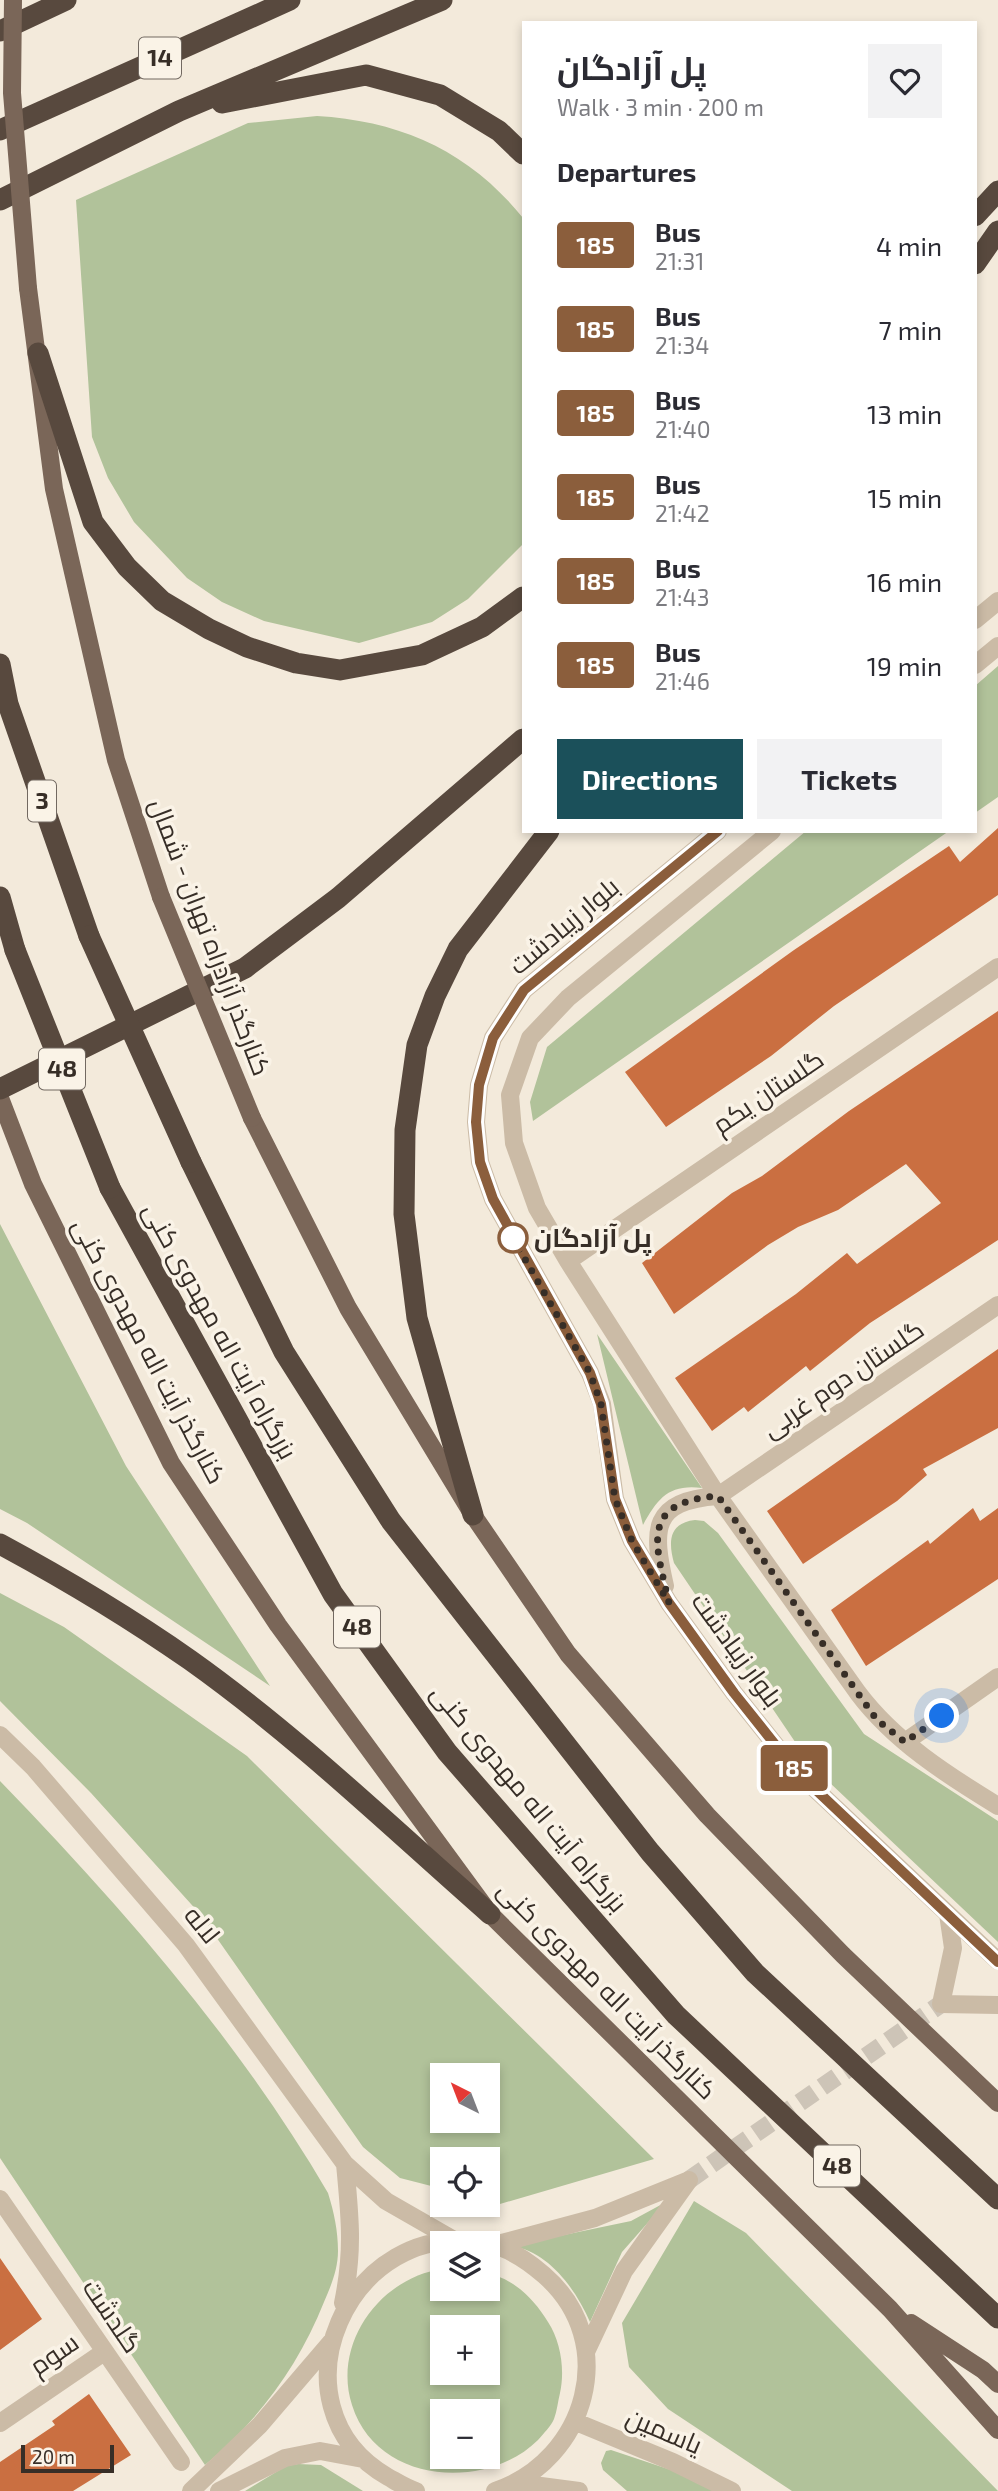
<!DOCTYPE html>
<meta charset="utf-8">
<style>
body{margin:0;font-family:"Exo 2",Cairo,sans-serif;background:#f2f2f3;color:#2b2b33;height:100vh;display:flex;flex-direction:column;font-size:26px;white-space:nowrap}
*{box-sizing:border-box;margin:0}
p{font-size:23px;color:#7c7c81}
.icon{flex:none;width:38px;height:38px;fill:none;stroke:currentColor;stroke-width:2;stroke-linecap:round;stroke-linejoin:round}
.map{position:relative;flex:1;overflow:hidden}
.panel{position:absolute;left:522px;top:21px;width:455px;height:812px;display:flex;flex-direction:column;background:#fff;border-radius:0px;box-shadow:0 4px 10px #0003}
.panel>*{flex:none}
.badge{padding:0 14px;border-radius:5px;font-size:24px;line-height:46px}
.needle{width:46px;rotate:318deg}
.tools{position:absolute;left:430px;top:2063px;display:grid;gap:14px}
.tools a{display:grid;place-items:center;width:70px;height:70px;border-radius:0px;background:#fff;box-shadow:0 4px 10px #0003;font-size:35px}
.scale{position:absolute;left:21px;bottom:18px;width:93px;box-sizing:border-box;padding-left:7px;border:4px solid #372e27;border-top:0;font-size:19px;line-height:24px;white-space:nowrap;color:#372e27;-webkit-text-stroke:5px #faf3e7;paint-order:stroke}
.you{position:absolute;width:35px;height:35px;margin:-18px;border:5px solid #fff;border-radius:50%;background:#1a73e8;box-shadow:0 0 0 10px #1a73e833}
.map>.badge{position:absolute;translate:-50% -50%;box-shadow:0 0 0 4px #fff}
h2{padding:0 35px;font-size:26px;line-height:63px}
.round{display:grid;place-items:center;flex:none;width:74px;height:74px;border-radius:0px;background:#f2f2f3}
.head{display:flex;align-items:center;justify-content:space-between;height:119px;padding:0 35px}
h1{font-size:33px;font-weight:700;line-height:52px}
.primary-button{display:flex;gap:14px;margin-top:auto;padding:14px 35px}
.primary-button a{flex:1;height:80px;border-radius:0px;background:#1b505a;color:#fff;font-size:28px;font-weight:700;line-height:80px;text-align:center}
.primary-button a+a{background:#f2f2f3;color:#2b2b33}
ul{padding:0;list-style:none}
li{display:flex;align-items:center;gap:21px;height:84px;padding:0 35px}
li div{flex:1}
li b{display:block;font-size:26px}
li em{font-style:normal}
li .badge{min-width:77px;font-weight:700;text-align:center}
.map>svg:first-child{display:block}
.green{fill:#b1c29a;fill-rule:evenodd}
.building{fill:#ca6f41}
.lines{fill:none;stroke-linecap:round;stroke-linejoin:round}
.minor-tunnel{stroke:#cdc4b7;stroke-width:18;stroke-dasharray:18 9;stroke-linecap:butt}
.minor{stroke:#cbbba6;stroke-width:18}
.major{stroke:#7a6658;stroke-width:18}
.highway{stroke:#58493e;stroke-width:21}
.major-bridge{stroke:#7a6658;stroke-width:18}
.highway-bridge{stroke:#58493e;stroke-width:21}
.line-casing{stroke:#fff;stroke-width:16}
.line{stroke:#8b5e3c;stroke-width:10}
.walk{stroke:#372e27;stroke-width:7;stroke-dasharray:0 12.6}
.stop-dot{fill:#fff;stroke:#8b5e3c;stroke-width:3.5}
.labels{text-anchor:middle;stroke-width:7;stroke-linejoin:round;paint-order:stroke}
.shield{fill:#faf3e7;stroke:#726961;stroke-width:2}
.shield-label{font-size:24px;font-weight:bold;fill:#372e27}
.street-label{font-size:26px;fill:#372e27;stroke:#faf3e7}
.stop-label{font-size:26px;font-weight:bold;fill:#372e27;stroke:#faf3e7;text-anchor:start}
</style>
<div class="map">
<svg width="998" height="2491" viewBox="0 0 998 2491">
<rect width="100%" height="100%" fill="#f3eadb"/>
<path class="green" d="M 317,116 C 401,121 469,151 523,218 L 523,544 L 468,599 L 432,622 L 359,643 L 264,621 L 222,602 L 187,578 L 134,522 L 108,478 L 92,437 L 76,200 L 248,123 Z
M 998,666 L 998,797 L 975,813 L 975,686 Z
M 806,831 L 949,831 L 533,1121 L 530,1102 L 547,1047 Z
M 0,1224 L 126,1466 L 270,1686 L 27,1523 L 0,1509 Z
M 597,1334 L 702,1488 C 669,1484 658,1498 643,1525 Z
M 695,1520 L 704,1521 L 718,1533 L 864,1734 L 998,1821 L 998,1942 L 810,1764 L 674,1563 C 668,1541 669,1523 695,1520 Z
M 0,1593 L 64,1627 L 247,1756 L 654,2159 L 500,2204 L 488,2201 L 488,2160 L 443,2160 L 443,2189 L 400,2178 L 363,2147 L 200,1914 L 91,1793 L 0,1701 ZM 443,2076 L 488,2076 L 488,2121 L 443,2121 Z
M 0,1781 C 121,1906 240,2042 328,2193 C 334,2212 338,2231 338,2251 C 338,2269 331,2286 324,2302 C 298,2367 258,2421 205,2465 L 0,2158 Z
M 694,2201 L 746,2233 L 998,2491 L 792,2491 L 668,2409 L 629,2367 L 622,2323 Z
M 666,2202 L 622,2252 L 590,2322 C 576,2290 549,2251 511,2246 L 631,2221 Z
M 443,2269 L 443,2289 L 488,2289 L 488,2273 C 515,2280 534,2299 548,2322 C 561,2342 565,2370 560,2393 C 558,2401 557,2411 554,2419 C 551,2426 543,2434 538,2440 C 487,2491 377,2485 352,2405 C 332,2343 381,2277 443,2269 ZM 443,2328 L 488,2328 L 488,2373 L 443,2373 ZM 443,2412 L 488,2412 L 488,2457 L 443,2457 Z
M 611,2450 L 683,2474 L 715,2491 L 627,2491 L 603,2470 L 601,2463 L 606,2451 Z
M 298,2464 L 321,2465 L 363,2491 L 245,2491 L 286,2466 Z"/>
<path class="building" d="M 998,828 L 998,895 L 834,1006 L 771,1056 L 666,1127 L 625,1072 L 794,950 L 949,846 L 960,862 Z
M 998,1011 L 998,1240 L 870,1323 L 810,1371 L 806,1366 L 748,1412 L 744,1407 L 712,1431 L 675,1378 L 796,1294 L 847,1253 L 857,1264 L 941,1203 L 906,1164 L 838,1210 L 798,1227 L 768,1245 L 674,1314 L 642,1263 L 732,1193 L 762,1176 L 849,1111 Z
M 998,1349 L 998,1428 L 923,1469 L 927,1475 L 897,1501 L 803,1564 L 767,1511 Z
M 973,1508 L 980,1521 L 998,1508 L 998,1579 L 866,1666 L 831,1610 L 928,1540 L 930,1544 Z
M 0,2258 L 42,2319 L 0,2350 Z
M 89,2394 L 131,2455 L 73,2491 L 0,2491 L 0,2462 L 55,2425 L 52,2421 Z"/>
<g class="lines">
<path class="minor-tunnel" d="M 689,2180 L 941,2004"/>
<path class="minor" d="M 975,620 L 998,601
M 975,665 L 998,646
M 718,831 L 524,990 L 493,1038 L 479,1085 L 476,1122 L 480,1162 L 493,1199 L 590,1373 L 602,1404 L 615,1499 L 632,1541 L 669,1603 L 734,1693 L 797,1772 L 998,1961
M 772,831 L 568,998 L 530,1038 L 510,1095 L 514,1143 L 537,1208 L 568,1261 L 718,1496 L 858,1693 C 894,1741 947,1775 998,1806
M 568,1261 L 998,967
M 665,1586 C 652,1529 651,1501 718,1496 L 998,1305
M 0,1735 L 33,1767 L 186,1945 L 345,2164 L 386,2201 L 454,2240
M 905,1742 L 998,1677
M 948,1914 L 953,1948 L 941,2004 L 998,2005
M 0,2199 L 181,2462
M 488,2244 C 509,2248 528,2261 544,2275 C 621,2342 587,2460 495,2491
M 494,2245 L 595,2218 L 689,2180
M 343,2303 C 354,2250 350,2217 345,2164
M 586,2352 L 624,2271 L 689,2180
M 576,2422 L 673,2462 L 732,2491
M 0,2423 L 104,2352
M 518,2483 L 579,2491
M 191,2491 L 260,2425 L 331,2342
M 219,2491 L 285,2458 L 320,2451 L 363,2459
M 416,2491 C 406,2488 397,2482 388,2477 C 264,2406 349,2213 487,2244"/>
<path class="major" d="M 28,288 L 54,489 L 116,760 L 161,897
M 0,1098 L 33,1184 L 171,1463 L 278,1625 L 490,1914 L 890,2309 L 998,2430
M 252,1118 L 348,1308 L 473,1515 L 568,1654 L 707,1815 L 843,1955 L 998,2103
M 911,2323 L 983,2370 L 998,2384"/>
<path class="highway" d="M 0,31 L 66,0
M 222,103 L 366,75 L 440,95 L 499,131 L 523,154
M 0,130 L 290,0
M 0,200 L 179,111 L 442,0
M 975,216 L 998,191
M 975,264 L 998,231
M 38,353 L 93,522 L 127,567 L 162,601 L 209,629 L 247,647 L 296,663 L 340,670 L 422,655 L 482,627 L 523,597
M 0,664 L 8,704 L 89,936
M 0,897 L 15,950
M 0,1089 L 245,968 L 338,898 L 523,739
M 191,1162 L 284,1352 L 391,1521 L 650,1852 L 755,1973 L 998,2199
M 110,1188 L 333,1594 L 447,1752 L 676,2015 L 998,2318
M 473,1515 L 417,1318 L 404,1214 L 405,1130 L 417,1045 L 435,996 L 458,949 L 549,831
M 0,1544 C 65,1579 130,1618 190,1660 C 297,1736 392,1828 490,1914"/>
<path class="major-bridge" d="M 13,0 L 12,93 L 28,288
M 161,897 L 252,1118"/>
<path class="highway-bridge" d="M 89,936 L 191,1162
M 15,950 L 110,1188"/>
</g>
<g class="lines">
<defs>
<path id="line" d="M 718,831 L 524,990 L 493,1038 L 479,1085 L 476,1122 L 480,1162 L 493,1199 L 590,1373 L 601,1404 L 615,1499 L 632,1541 L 669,1603 L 734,1693 L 797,1772 L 998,1962"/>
</defs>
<use href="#line" class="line-casing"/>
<use href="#line" class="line"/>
<path class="walk" d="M 513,1238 L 590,1373 L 601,1404 L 615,1499 L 632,1541 L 669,1603 C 656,1545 638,1502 718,1496 L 877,1720 L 905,1742 L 942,1716"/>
</g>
<circle class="stop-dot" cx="513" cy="1238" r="14"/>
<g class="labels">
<g class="shield">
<rect x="139" y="37.5" width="42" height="41" rx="5"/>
<rect x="28" y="780.5" width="28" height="41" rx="5"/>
<rect x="39" y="1048.5" width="46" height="41" rx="5"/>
<rect x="334" y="1606.5" width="46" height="41" rx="5"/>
<rect x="814" y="2145.5" width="46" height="41" rx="5"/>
</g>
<g class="shield-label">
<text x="160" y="66">14</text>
<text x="42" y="809">3</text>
<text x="62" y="1077">48</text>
<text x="357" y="1635">48</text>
<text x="837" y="2174">48</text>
</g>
<g class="street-label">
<text transform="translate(564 926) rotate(-40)" y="9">بلوار زیبادشت</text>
<text transform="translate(210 937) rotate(69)" y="9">کنارگذر آزادراه تهران - شمال</text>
<text transform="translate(768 1092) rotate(-34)" y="9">گلستان یکم</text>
<text transform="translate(220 1331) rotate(61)" y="9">بزرگراه آیت اله مهدوی کنی</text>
<text transform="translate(149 1351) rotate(62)" y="9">کنارگذر آیت اله مهدوی کنی</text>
<text transform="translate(843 1379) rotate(-34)" y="9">گلستان دوم غربی</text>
<text transform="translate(737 1650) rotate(54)" y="9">بلوار زیبادشت</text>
<text transform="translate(529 1798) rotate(50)" y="9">بزرگراه آیت اله مهدوی کنی</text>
<text transform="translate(202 1925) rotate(51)" y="9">لاله</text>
<text transform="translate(607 1990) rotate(45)" y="9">کنارگذر آیت اله مهدوی کنی</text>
<text transform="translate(112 2316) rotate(56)" y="9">گلدشت</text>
<text transform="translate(54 2354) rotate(-34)" y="9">سوم</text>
<text transform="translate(664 2431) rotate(23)" y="9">یاسمین</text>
</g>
<g class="stop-label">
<text x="534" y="1247">پل آزادگان</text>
</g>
</g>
</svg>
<div class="tools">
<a><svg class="needle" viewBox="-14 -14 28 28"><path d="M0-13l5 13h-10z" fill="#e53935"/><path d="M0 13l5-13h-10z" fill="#7c7c81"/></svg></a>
<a><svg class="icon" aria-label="locate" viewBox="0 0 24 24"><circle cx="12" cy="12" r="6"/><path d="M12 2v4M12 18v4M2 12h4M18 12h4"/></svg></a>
<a><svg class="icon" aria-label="layers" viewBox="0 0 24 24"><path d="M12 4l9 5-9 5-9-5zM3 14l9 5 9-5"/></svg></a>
<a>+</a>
<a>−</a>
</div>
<div class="scale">20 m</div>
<div class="you" style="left:942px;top:1716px"></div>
<b class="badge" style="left:794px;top:1768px;background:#8b5e3c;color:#fff">185</b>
<section class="panel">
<div class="head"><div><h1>پل آزادگان</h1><p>Walk · 3 min · 200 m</p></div><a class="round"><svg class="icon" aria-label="heart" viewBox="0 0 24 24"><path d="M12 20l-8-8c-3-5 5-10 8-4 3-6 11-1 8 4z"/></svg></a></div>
<h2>Departures</h2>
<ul>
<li><span class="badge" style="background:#8b5e3c;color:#fff">185</span><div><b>Bus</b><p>21:31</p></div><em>4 min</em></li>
<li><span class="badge" style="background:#8b5e3c;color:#fff">185</span><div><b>Bus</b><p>21:34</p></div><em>7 min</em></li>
<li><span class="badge" style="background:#8b5e3c;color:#fff">185</span><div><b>Bus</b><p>21:40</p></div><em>13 min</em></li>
<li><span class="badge" style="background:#8b5e3c;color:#fff">185</span><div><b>Bus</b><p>21:42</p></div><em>15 min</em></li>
<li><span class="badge" style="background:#8b5e3c;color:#fff">185</span><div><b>Bus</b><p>21:43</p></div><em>16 min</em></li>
<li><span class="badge" style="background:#8b5e3c;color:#fff">185</span><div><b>Bus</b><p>21:46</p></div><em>19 min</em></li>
</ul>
<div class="primary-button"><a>Directions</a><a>Tickets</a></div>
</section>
</div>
